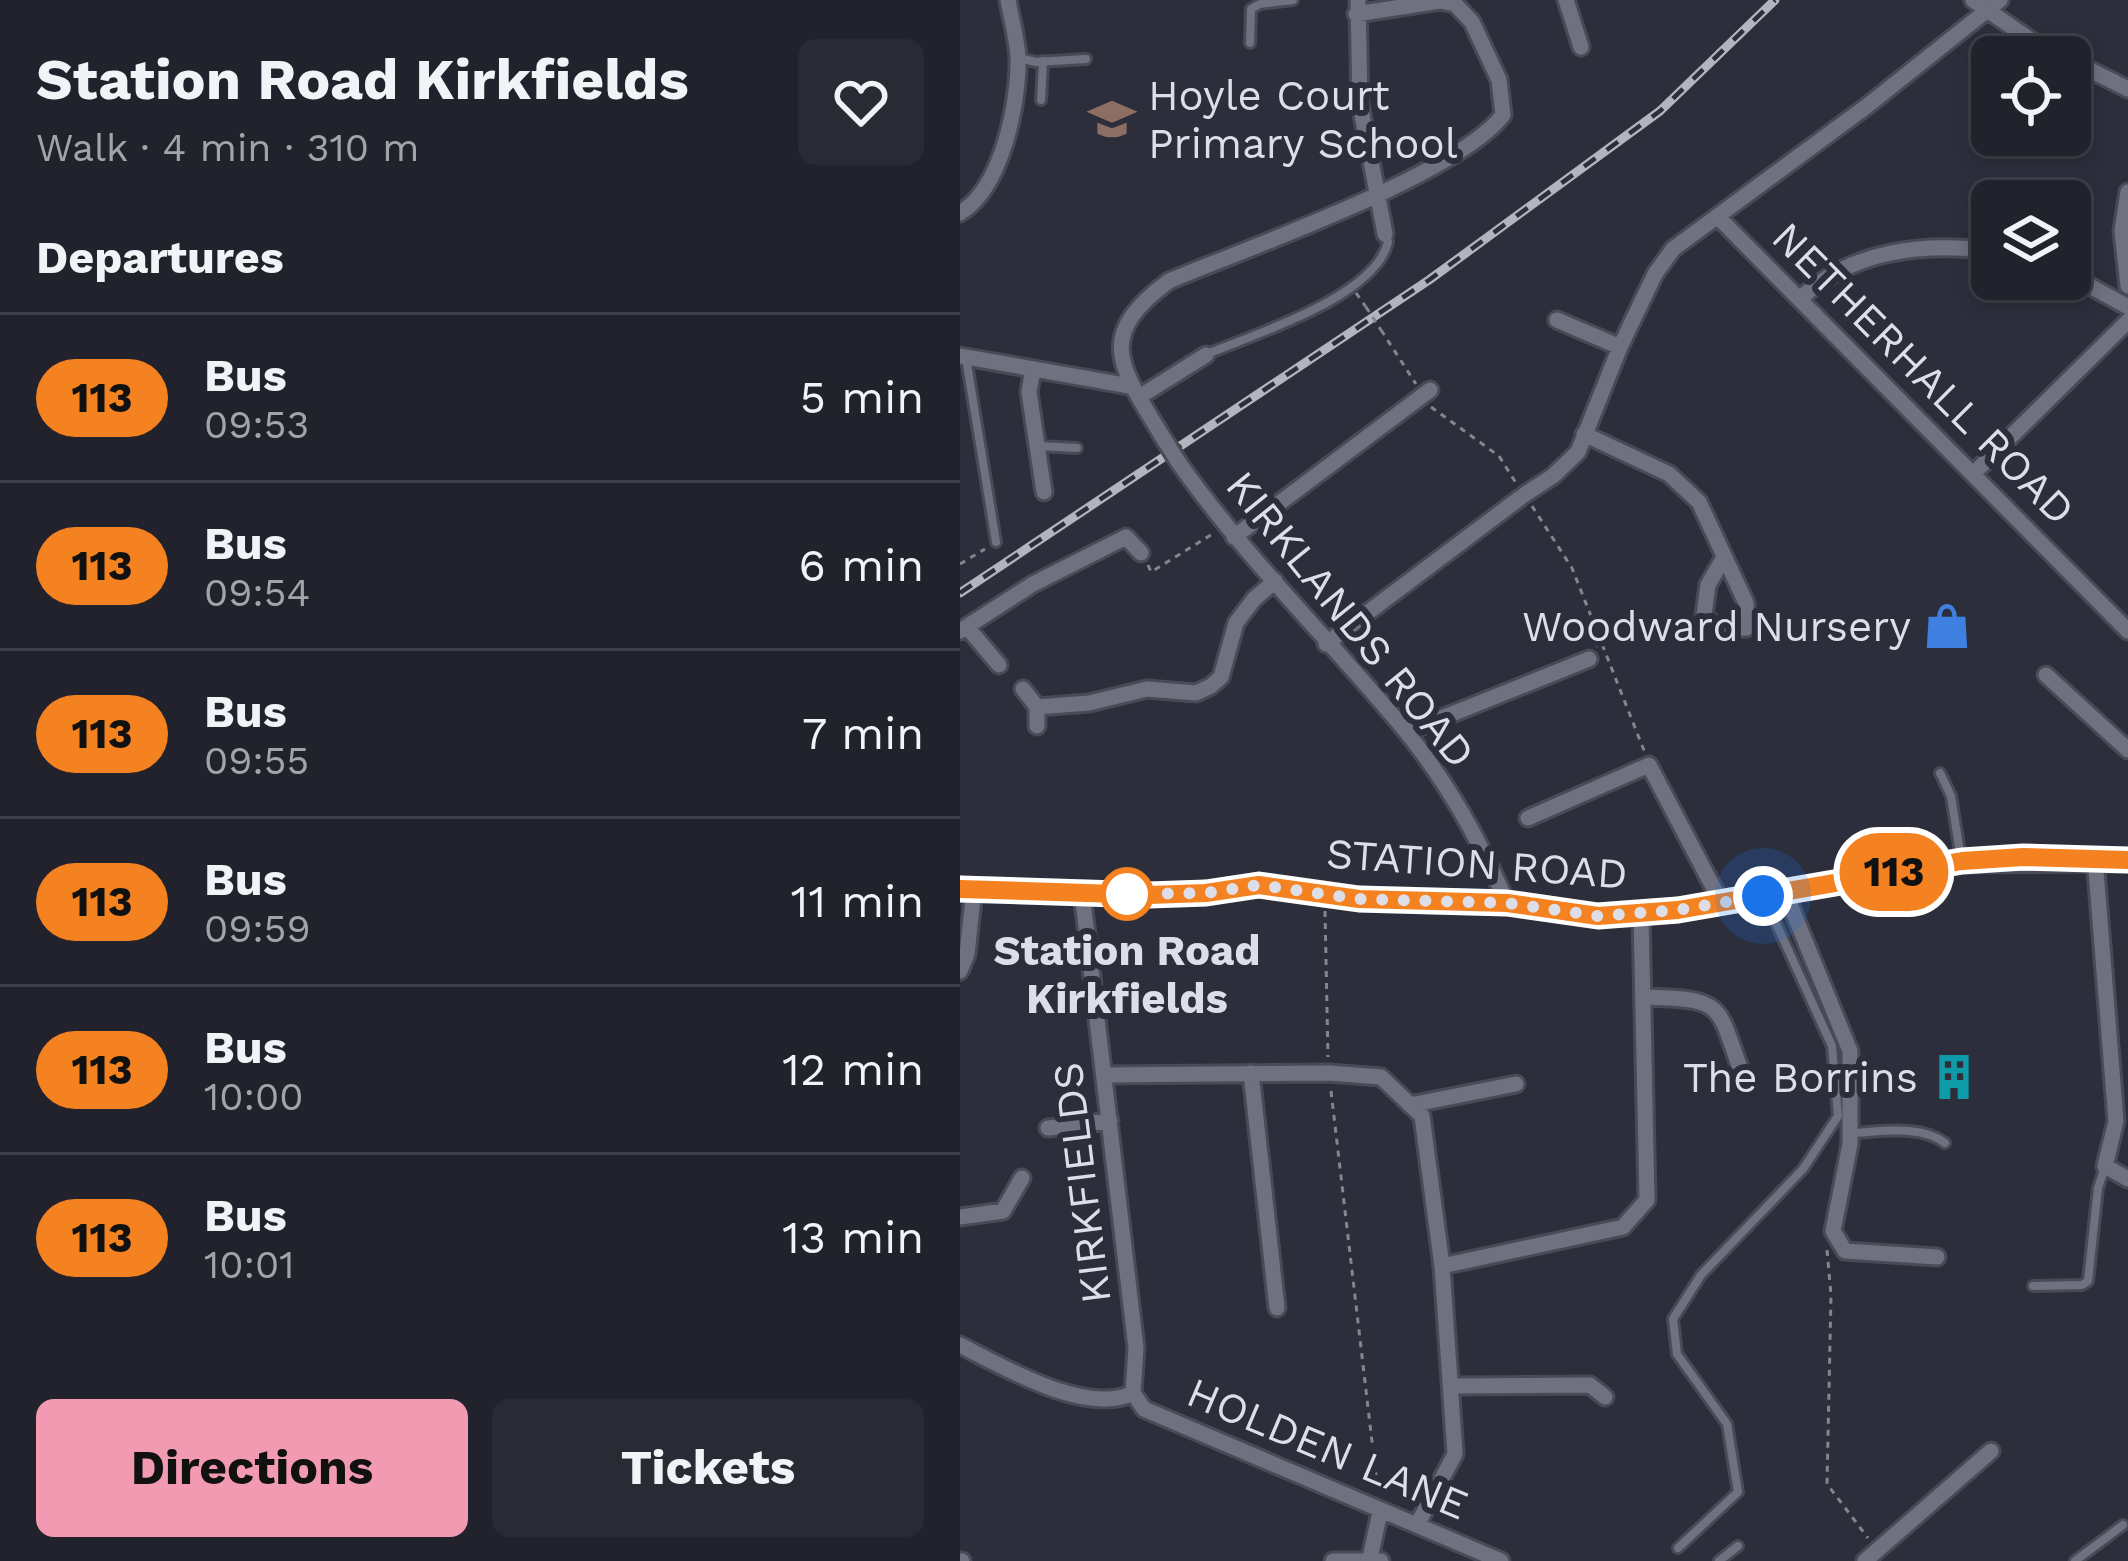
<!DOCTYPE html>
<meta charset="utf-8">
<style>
body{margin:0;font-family:"Work Sans",sans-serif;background:#2a2a35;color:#f1f3f6;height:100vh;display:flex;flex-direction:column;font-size:45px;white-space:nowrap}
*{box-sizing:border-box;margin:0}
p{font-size:39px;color:#a2a4aa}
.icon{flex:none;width:66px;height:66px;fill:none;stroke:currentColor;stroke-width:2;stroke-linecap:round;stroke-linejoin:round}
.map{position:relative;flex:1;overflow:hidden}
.side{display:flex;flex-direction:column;background:#22222d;width:960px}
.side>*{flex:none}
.badge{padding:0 24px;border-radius:39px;font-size:42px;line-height:78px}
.controls{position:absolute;left:1011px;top:36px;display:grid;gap:24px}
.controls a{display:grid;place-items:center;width:120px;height:120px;border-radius:18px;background:#22222d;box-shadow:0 6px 18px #0003,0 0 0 3px #3f3f49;font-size:60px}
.you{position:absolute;width:60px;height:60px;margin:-30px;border:9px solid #fff;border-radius:50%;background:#1a73e8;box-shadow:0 0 0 18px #1a73e833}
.map>.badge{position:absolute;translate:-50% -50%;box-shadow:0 0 0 6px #fff}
h2{padding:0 36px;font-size:45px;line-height:108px}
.round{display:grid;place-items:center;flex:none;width:126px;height:126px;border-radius:18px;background:#2a2a35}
.overview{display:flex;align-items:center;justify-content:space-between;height:204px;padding:0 36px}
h1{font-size:57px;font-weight:700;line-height:90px}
.action{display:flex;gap:24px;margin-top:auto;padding:24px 36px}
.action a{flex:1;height:138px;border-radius:18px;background:#f19ab2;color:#111;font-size:48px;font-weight:700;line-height:138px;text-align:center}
.action a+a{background:#2a2a35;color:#f1f3f6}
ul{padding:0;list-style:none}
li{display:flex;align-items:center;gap:36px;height:168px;padding:0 36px;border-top:3px solid #3f3f49}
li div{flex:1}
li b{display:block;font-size:45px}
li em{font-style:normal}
li .badge{min-width:132px;font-weight:700;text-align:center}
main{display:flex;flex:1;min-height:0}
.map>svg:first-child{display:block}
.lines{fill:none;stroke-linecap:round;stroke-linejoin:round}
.lane-casing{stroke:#4a4a56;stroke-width:14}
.street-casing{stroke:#4a4a56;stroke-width:21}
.secondary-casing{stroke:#4a4a56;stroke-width:27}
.path{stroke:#848590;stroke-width:3;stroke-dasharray:6 6;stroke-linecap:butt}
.lane{stroke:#6f7080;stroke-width:8}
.street{stroke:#6f7080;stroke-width:15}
.secondary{stroke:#8f77a2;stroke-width:21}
.rail-casing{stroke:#b3b4be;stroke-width:9}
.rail{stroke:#2d2e3c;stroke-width:4.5;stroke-dasharray:14;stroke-linecap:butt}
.street-bridge-casing{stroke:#4a4a56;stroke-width:21;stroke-linecap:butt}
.path-bridge{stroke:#848590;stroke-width:3;stroke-dasharray:6 6;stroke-linecap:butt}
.street-bridge{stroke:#6f7080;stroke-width:15}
.line-casing{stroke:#fff;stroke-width:27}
.line{stroke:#f58220;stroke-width:18}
.walk{stroke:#dddee7;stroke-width:12;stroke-dasharray:0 21.6}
.stop-dot{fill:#fff;stroke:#f58220;stroke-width:6}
.labels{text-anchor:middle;stroke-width:12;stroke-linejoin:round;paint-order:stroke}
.poi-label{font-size:42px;fill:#dddee7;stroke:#2d2e3c;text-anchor:end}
.street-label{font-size:42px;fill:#dddee7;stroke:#2d2e3c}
.stop-label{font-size:42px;font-weight:bold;fill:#dddee7;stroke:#2d2e3c}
</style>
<main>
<section class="side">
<div class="overview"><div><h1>Station Road Kirkfields</h1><p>Walk · 4 min · 310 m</p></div><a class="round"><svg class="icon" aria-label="heart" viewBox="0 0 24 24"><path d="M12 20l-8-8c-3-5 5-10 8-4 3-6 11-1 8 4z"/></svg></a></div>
<h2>Departures</h2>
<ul>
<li><span class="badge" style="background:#f58220;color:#111">113</span><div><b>Bus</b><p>09:53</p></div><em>5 min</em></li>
<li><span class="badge" style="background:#f58220;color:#111">113</span><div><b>Bus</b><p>09:54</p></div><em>6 min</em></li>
<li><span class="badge" style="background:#f58220;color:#111">113</span><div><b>Bus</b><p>09:55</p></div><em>7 min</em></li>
<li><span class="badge" style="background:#f58220;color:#111">113</span><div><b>Bus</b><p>09:59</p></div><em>11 min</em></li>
<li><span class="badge" style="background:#f58220;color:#111">113</span><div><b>Bus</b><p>10:00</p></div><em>12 min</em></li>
<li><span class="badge" style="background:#f58220;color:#111">113</span><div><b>Bus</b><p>10:01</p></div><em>13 min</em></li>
</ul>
<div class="action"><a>Directions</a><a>Tickets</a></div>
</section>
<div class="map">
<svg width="1168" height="1561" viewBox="0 0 1168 1561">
<rect width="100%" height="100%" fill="#2d2e3c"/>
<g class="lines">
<defs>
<path id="lane" d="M 290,43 L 291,9 L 300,4 L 333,0
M 59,58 L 76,62 L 126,59
M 81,100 L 83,61
M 247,354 C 295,334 415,297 428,242 L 425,234
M 6,358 L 36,542
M 77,446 L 117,448
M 980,773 L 991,796 L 1001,859
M 890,1133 C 919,1132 961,1124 985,1143
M 1073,1286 L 1122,1285 L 1128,1281 L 1138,1188 L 1145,1167
M 718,1548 L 778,1492 L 767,1424 L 717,1354 L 713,1319 L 741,1275 L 843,1169 L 878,1116 L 872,1046 L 804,897
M 759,1561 L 778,1546
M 1115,1561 L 1163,1525"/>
<path id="street" d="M 398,0 L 400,104 L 425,234
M 606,0 L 621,47
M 1013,0 L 1072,41 L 1103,57
M 1110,60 L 1168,89
M 1168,192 L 1162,231 L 1168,286
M 0,213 C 42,188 59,103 58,57 C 57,38 51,18 48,0
M 758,217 L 1168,631
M 1110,275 L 1168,307
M 840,299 C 891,250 964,242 1032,251
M 597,320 L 660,347
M 0,356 L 170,386
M 73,369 L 69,392 L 84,492
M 179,397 L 246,355
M 624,434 L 709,474 L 739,502 L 786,603 L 787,628 C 769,629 756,630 744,615 L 748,585 L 764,557
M 202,436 C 161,367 133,337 209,281 C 287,248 497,175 543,115 L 539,80 L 512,22 L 495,4 L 480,1 L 396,14
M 219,463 C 286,558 370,640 444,729 C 486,780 521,843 547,903
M 1014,473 L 1168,321
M 564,495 L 593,476 L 618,452 L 660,347 L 695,274 L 713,249 L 907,106 L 1040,0
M 274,537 L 470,390
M 7,627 L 39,665
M 0,631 L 73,584 L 166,537 L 181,553
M 366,644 L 560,498
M 1086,675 L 1168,750
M 63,689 L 77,707 L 77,726
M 77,707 L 129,703 L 187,689 L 236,693 L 251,686 L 261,677 L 276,623 L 294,599 L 315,581
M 447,732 L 629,659
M 568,818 L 689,765 L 761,902
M 1135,858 L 1156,1121 L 1145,1166 L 1168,1179
M 825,892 L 890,1051 L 890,1144 L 873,1231 L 885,1251 L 977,1257
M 122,893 L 176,1348 L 173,1393
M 0,971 L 7,954 L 14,890
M 684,997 C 768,999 756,1004 784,1079
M 291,1073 L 317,1308
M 145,1075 L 369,1073 L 421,1077 L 462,1116 L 482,1266 L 495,1454 L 457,1525
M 450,1105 L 556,1084
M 88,1128 L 150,1121
M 0,1217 L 43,1211 L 62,1178
M 482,1266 L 663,1227 L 687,1200 L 681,914
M 0,1345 C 43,1367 126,1416 173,1393
M 491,1386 L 630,1385 L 645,1397
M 173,1393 L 184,1409 L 541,1561
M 410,1558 L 420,1512
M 0,1561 L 2,1561
M 373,1561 L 421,1561
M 905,1561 L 1031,1451"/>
<path id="secondary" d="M 0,889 L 189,895 L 246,893 L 299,885 L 399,899 L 547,903 L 638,916 L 718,910 L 1002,861 L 1168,860"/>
</defs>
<use href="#lane" class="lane-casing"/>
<use href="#street" class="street-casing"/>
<use href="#secondary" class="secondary-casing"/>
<path class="path" d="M 396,293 L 406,307
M 421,330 L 456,384
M 471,407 L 539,456 L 556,483
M 572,506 L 612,568 L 685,753
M 0,564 L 25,549
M 188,565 L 191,572 L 254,533
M 636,647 L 641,640 L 728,619
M 365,911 L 368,1057
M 371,1091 L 418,1493
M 867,1250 L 871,1295 L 867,1484 L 908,1538"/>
<use href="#lane" class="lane"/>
<use href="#street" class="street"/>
<use href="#secondary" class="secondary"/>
<defs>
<path id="rail" d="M 0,593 L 469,280 L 700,111 L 815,0"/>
</defs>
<use href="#rail" class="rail-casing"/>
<use href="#rail" class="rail"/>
<defs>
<path id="street-bridge" d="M 202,436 L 219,463"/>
</defs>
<use href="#street-bridge" class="street-bridge-casing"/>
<path class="path-bridge" d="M 406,307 L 421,330"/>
<use href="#street-bridge" class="street-bridge"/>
</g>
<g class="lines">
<defs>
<path id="line" d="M 0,889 L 189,895 L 246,893 L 299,885 L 399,899 L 547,903 L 638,916 L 718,910 L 1002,861 L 1063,857 L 1168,860"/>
</defs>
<use href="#line" class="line-casing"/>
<use href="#line" class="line"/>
<path class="walk" d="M 167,894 L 155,894 L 246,893 L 299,885 L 399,899 L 547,903 L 638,916 L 718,910 L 803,896"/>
</g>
<defs>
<symbol id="school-bare" viewBox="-9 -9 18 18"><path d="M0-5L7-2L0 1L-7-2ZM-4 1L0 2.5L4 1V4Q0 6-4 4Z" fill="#8d6e63" stroke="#2d2e3c" stroke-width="2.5" paint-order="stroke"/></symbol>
<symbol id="shop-bare" viewBox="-9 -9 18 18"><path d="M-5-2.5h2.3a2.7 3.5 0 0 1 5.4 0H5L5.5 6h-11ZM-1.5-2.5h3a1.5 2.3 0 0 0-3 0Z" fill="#3f7fe0" stroke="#2d2e3c" stroke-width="2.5" paint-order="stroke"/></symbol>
<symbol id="building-bare" viewBox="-9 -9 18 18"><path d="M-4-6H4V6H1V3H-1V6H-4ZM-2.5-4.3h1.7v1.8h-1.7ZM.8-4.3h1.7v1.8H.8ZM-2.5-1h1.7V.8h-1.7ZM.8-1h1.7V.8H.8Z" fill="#0f9aa8" stroke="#2d2e3c" stroke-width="2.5" paint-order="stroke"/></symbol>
</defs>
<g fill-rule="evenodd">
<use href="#school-bare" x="119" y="86" width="66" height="66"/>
<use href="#shop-bare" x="954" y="593" width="66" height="66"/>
<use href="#building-bare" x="961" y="1044" width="66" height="66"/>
</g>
<circle class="stop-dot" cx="167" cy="894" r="24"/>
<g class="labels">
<g class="poi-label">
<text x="188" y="110" text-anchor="start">Hoyle Court<tspan x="188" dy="48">Primary School</tspan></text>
<text x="951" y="641">Woodward Nursery</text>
<text x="958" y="1092">The Borrins</text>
</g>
<g class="street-label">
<text transform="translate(964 373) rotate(45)" y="15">NETHERHALL ROAD</text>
<text transform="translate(391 619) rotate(51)" y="15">KIRKLANDS ROAD</text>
<text transform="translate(517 863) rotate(4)" y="15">STATION ROAD</text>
<text transform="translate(121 1183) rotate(-97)" y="15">KIRKFIELDS</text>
<text transform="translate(368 1448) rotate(23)" y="15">HOLDEN LANE</text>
</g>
<g class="stop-label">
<text x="167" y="965">Station Road<tspan x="167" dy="48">Kirkfields</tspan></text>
</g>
</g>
</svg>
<div class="controls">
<a><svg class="icon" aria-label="locate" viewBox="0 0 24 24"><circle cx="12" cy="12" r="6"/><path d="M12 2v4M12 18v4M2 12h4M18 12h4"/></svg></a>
<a><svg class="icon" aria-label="layers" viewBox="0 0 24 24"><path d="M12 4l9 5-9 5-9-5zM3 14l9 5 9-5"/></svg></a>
</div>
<div class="you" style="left:803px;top:896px"></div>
<b class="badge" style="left:934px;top:872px;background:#f58220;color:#111">113</b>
</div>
</main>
